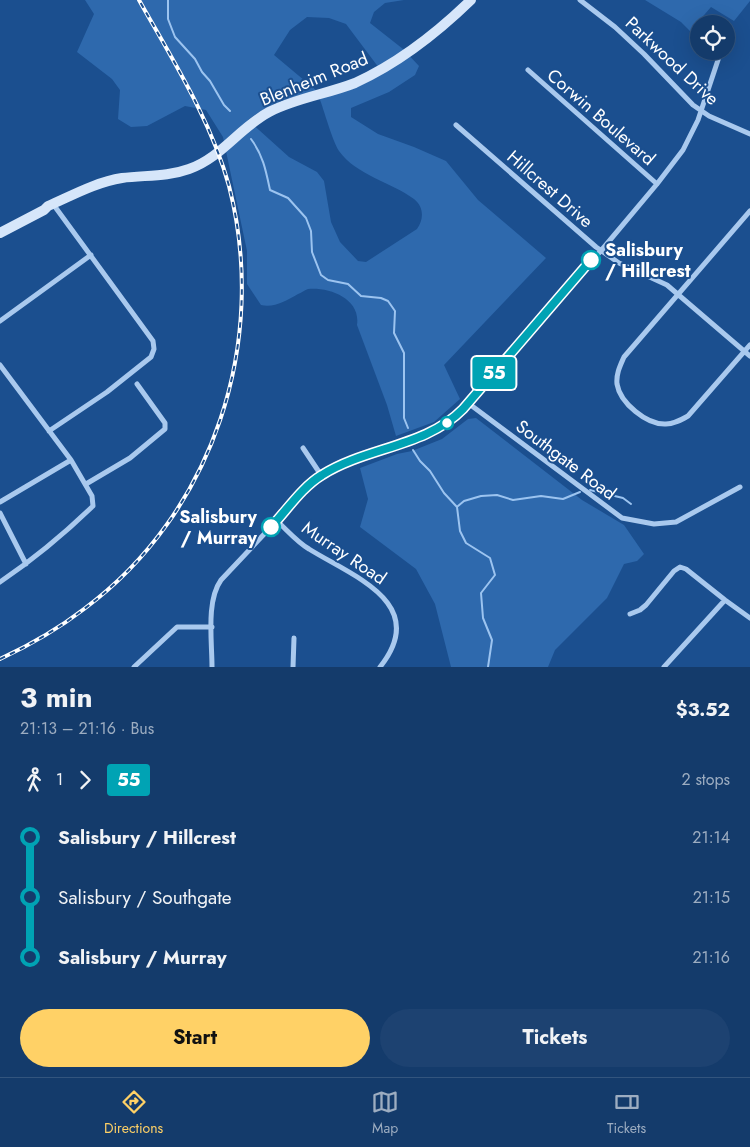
<!DOCTYPE html>
<meta charset="utf-8">
<style>
body{margin:0;font-family:Jost,sans-serif;background:#1d4271;color:#f1f3f6;height:100vh;display:flex;flex-direction:column;font-size:19px;white-space:nowrap}
*{box-sizing:border-box;margin:0}
p{font-size:16px;color:#9dadc1}
.icon{flex:none;width:28px;height:28px;fill:none;stroke:currentColor;stroke-width:2;stroke-linecap:round;stroke-linejoin:round}
.map{position:relative;height:667px;overflow:hidden}
.drawer{display:flex;flex-direction:column;background:#143b6b;flex:1}
.drawer>*{flex:none}
.badge{padding:0 10px;border-radius:4px;font-size:18px;line-height:32px}
.tools{position:absolute;left:690px;top:15px;display:grid;gap:10px}
.tools a{display:grid;place-items:center;width:45px;height:45px;border-radius:50%;background:#143b6b;box-shadow:0 5px 20px #0002,0 0 0 1px #33557e;font-size:25px}
.map>.badge{position:absolute;translate:-50% -50%;box-shadow:0 0 0 2px #fff}
.legs{display:flex;align-items:center;gap:8px;height:55px;padding:0 20px;font-size:16px}
.legs p{margin-inline-start:auto}
.summary{display:flex;align-items:center;justify-content:space-between;height:85px;padding:0 20px}
h1{font-size:28px;font-weight:700;line-height:38px}
.button{display:flex;gap:10px;margin-top:auto;padding:10px 20px}
.button a{flex:1;height:58px;border-radius:30px;background:#ffd166;color:#111;font-size:20px;font-weight:700;line-height:58px;text-align:center}
.button a+a{background:#1d4271;color:#f1f3f6}
ul{padding:0 20px;list-style:none}
li{display:flex;align-items:center;gap:18px;height:60px;font-size:19px}
li i{display:grid;place-items:center;width:8px;height:100%;margin:0 6px;background:currentColor}
li i::after{content:'';width:12px;height:12px;margin:-6px;border:4px solid;border-radius:50%;background:#143b6b}
li p{margin-inline-start:auto}
li:first-child i{background:linear-gradient(#0000 50%,currentColor 0)}
li:last-child i{background:linear-gradient(currentColor 50%,#0000 0)}
.menu{display:flex;justify-content:space-around;align-items:center;height:70px;border-top:1px solid #33557e;background:#143b6b;font-size:14px;color:#9dadc1}
.menu a{display:grid;justify-items:center;gap:2px}
.menu .on{color:#ffd166}
.map>svg:first-child{display:block}
.green{fill:#2e69ad;fill-rule:evenodd}
.lines{fill:none;stroke-linecap:round;stroke-linejoin:round}
.stream{stroke:#9cc4f0;stroke-width:2}
.street{stroke:#a9c9ee;stroke-width:5}
.secondary{stroke:#d6e6fa;stroke-width:10}
.rail-casing{stroke:#fff;stroke-width:4}
.rail{stroke:#1b4f8f;stroke-width:2;stroke-dasharray:5.5;stroke-linecap:butt}
.line-1-casing{stroke:#fff;stroke-width:11}
.line-1{stroke:#00a3b4;stroke-width:8}
.stop-1-dot{fill:#fff;stroke:#00a3b4;stroke-width:2.5}
.labels{text-anchor:middle;stroke-width:4;stroke-linejoin:round;paint-order:stroke}
.street-label{font-size:18px;fill:#fff;stroke:#1b4f8f}
.stop-label{font-size:18px;font-weight:bold;fill:#fff;stroke:#1b4f8f;text-anchor:start}
</style>
<div class="map">
<svg width="750" height="667" viewBox="0 0 750 667">
<rect width="100%" height="100%" fill="#1b4f8f"/>
<path class="green" d="M 85,0 L 404,0 L 385,3 L 374,12 L 370,23 L 403,49 L 419,66 L 415,75 L 389,92 L 351,108 L 351,117 L 378,134 L 414,147 L 446,161 L 478,200 L 546,258 L 444,365 L 460,399 L 434,422 L 396,436 L 387,405 L 357,325 C 361,299 330,287 308,289 C 305,290 301,293 298,294 C 286,301 274,308 261,305 L 247,284 L 247,251 L 223,137 L 206,110 L 185,106 L 147,126 L 131,127 L 118,119 L 120,90 L 112,79 L 77,52 L 94,14 ZM 307,17 L 329,18 L 346,24 L 382,72 L 319,97 C 324,110 332,140 339,151 C 356,175 391,182 414,199 C 424,207 424,219 417,229 L 366,262 L 358,261 L 340,242 L 331,222 L 324,181 L 317,172 L 289,157 L 248,120 C 272,102 288,98 317,91 L 274,55 L 290,30 Z
M 645,0 L 750,0 L 750,1 L 734,21 L 711,7 L 698,22 L 692,33 L 681,22 Z
M 476,418 L 582,500 L 624,525 L 644,554 L 637,561 L 624,564 L 607,598 L 555,650 L 548,667 L 451,667 L 435,604 L 416,569 L 360,527 L 368,499 L 360,468 L 397,454 L 412,451 L 442,439 L 468,419 Z"/>
<g class="lines">
<path class="stream" d="M 168,0 L 168,19 L 175,37 L 195,59 L 202,72 L 210,81 L 224,105 L 230,111
M 251,139 C 263,155 266,171 270,190 L 288,198 L 306,218 L 311,231 L 312,252 L 321,275 L 328,280 L 348,284 L 361,296 L 381,298 L 388,301 L 395,311 L 394,333 L 404,353 L 404,418 L 408,428
M 413,450 L 420,461 L 430,471 L 444,493 L 457,507 L 460,531 L 466,543 L 490,558 L 495,575 L 481,593 L 483,618 L 492,640 L 488,667
M 590,490 L 623,498 L 631,504
M 458,506 L 464,501 L 481,496 L 497,495 L 513,500 L 541,496 L 563,499 L 580,492"/>
<path class="street" d="M 580,0 L 615,27 L 644,54 L 693,105 L 709,116 L 750,134
M 726,46 L 731,41
M 528,70 L 657,184
M 456,125 L 596,247 L 619,263 L 667,285 L 750,356
M 750,211 L 624,357 C 620,366 616,374 617,384 C 620,403 647,425 666,424 C 674,424 681,420 688,416 L 750,345
M 0,321 L 91,255
M 0,365 L 71,460 L 92,496 L 93,506 C 64,534 34,559 0,582
M 468,403 L 622,518 L 654,524 L 676,522 L 740,487
M 49,431 L 107,392 L 151,357 L 154,349 L 153,341 L 53,204
M 303,448 L 321,475
M 86,484 L 130,458 L 165,429 L 165,423 L 137,384
M 0,502 L 71,460
M 0,513 L 26,564
M 277,521 C 287,530 297,542 309,549 C 352,576 431,603 380,667
M 630,614 L 640,610 L 646,605 L 674,571 L 680,567 L 686,569 L 725,600 L 750,618
M 134,667 L 177,627 L 212,627
M 212,667 C 212,641 206,601 221,580 L 317,478 L 344,464 L 434,430 L 452,419 L 463,409 L 605,246 L 657,184 L 683,150 L 698,120 L 721,51
M 293,667 L 294,638
M 664,667 L 725,600"/>
<path class="secondary" d="M 0,233 L 44,210 L 48,206 C 71,196 96,182 122,178 C 145,175 167,177 189,169 C 221,158 239,128 269,112 C 296,98 327,94 355,83 C 399,63 437,33 471,0"/>
<defs>
<path id="rail" d="M 0,659 C 30,645 58,629 84,609 C 214,513 269,341 229,186 C 211,120 172,59 139,0"/>
</defs>
<use href="#rail" class="rail-casing"/>
<use href="#rail" class="rail"/>
</g>
<g class="lines">
<defs>
<path id="line-1" d="M 271,527 C 287,510 302,487 322,475 C 366,447 426,447 463,409 L 591,260"/>
</defs>
<use href="#line-1" class="line-1-casing"/>
<use href="#line-1" class="line-1"/>
</g>
<g class="stop-1-dot">
<circle cx="591" cy="260" r="9"/>
<circle cx="447" cy="423" r="6"/>
<circle cx="271" cy="527" r="9"/>
</g>
<g class="labels">
<g class="street-label">
<text transform="translate(672 61) rotate(43)" y="6">Parkwood Drive</text>
<text transform="translate(314 79) rotate(-22)" y="6">Blenheim Road</text>
<text transform="translate(601 117) rotate(41)" y="6">Corwin Boulevard</text>
<text transform="translate(550 189) rotate(41)" y="6">Hillcrest Drive</text>
<text transform="translate(566 460) rotate(37)" y="6">Southgate Road</text>
<text transform="translate(344 553) rotate(34)" y="6">Murray Road</text>
</g>
<g class="stop-label">
<text x="605" y="256">Salisbury<tspan x="605" dy="21">/ Hillcrest</tspan></text>
<text x="257" y="523" text-anchor="end">Salisbury<tspan x="257" dy="21">/ Murray</tspan></text>
</g>
</g>
</svg>
<div class="tools">
<a><svg class="icon" aria-label="locate" viewBox="0 0 24 24"><circle cx="12" cy="12" r="6"/><path d="M12 2v4M12 18v4M2 12h4M18 12h4"/></svg></a>
</div>
<b class="badge" style="left:494px;top:373px;background:#00a3b4;color:#fff">55</b>
</div>
<section class="drawer">
<div class="summary"><div><h1>3 min</h1><p>21:13 – 21:16 · Bus</p></div><b>$3.52</b></div>
<div class="legs"><svg class="icon" aria-label="walk" viewBox="0 0 24 24"><circle cx="13" cy="4" r="2"/><path d="M13 8l-2 6 4 7M11 14l-3 7M7 12l3-4h3l4 4"/></svg>1<svg class="icon" aria-label="forward" viewBox="0 0 24 24"><path d="M9 5l7 7-7 7"/></svg><b class="badge" style="background:#00a3b4;color:#fff">55</b><p>2 stops</p></div>
<ul>
<li><i style="color:#00a3b4"></i><b>Salisbury / Hillcrest</b><p>21:14</p></li>
<li><i style="color:#00a3b4"></i><span>Salisbury / Southgate</span><p>21:15</p></li>
<li><i style="color:#00a3b4"></i><b>Salisbury / Murray</b><p>21:16</p></li>
</ul>
<div class="button"><a>Start</a><a>Tickets</a></div>
</section>
<nav class="menu">
<a class="on"><svg class="icon" aria-label="directions" viewBox="0 0 24 24"><path d="M12 3l9 9-9 9-9-9zM9 14v-3h6M13 9l2 2-2 2"/></svg>Directions</a>
<a><svg class="icon" aria-label="map" viewBox="0 0 24 24"><path d="M3 6l6-2 6 2 6-2v14l-6 2-6-2-6 2zM9 4v14M15 6v14"/></svg>Map</a>
<a><svg class="icon" aria-label="tickets" viewBox="0 0 24 24"><path d="M3 7h18v10H3zM15 7v10"/></svg>Tickets</a>
</nav>
